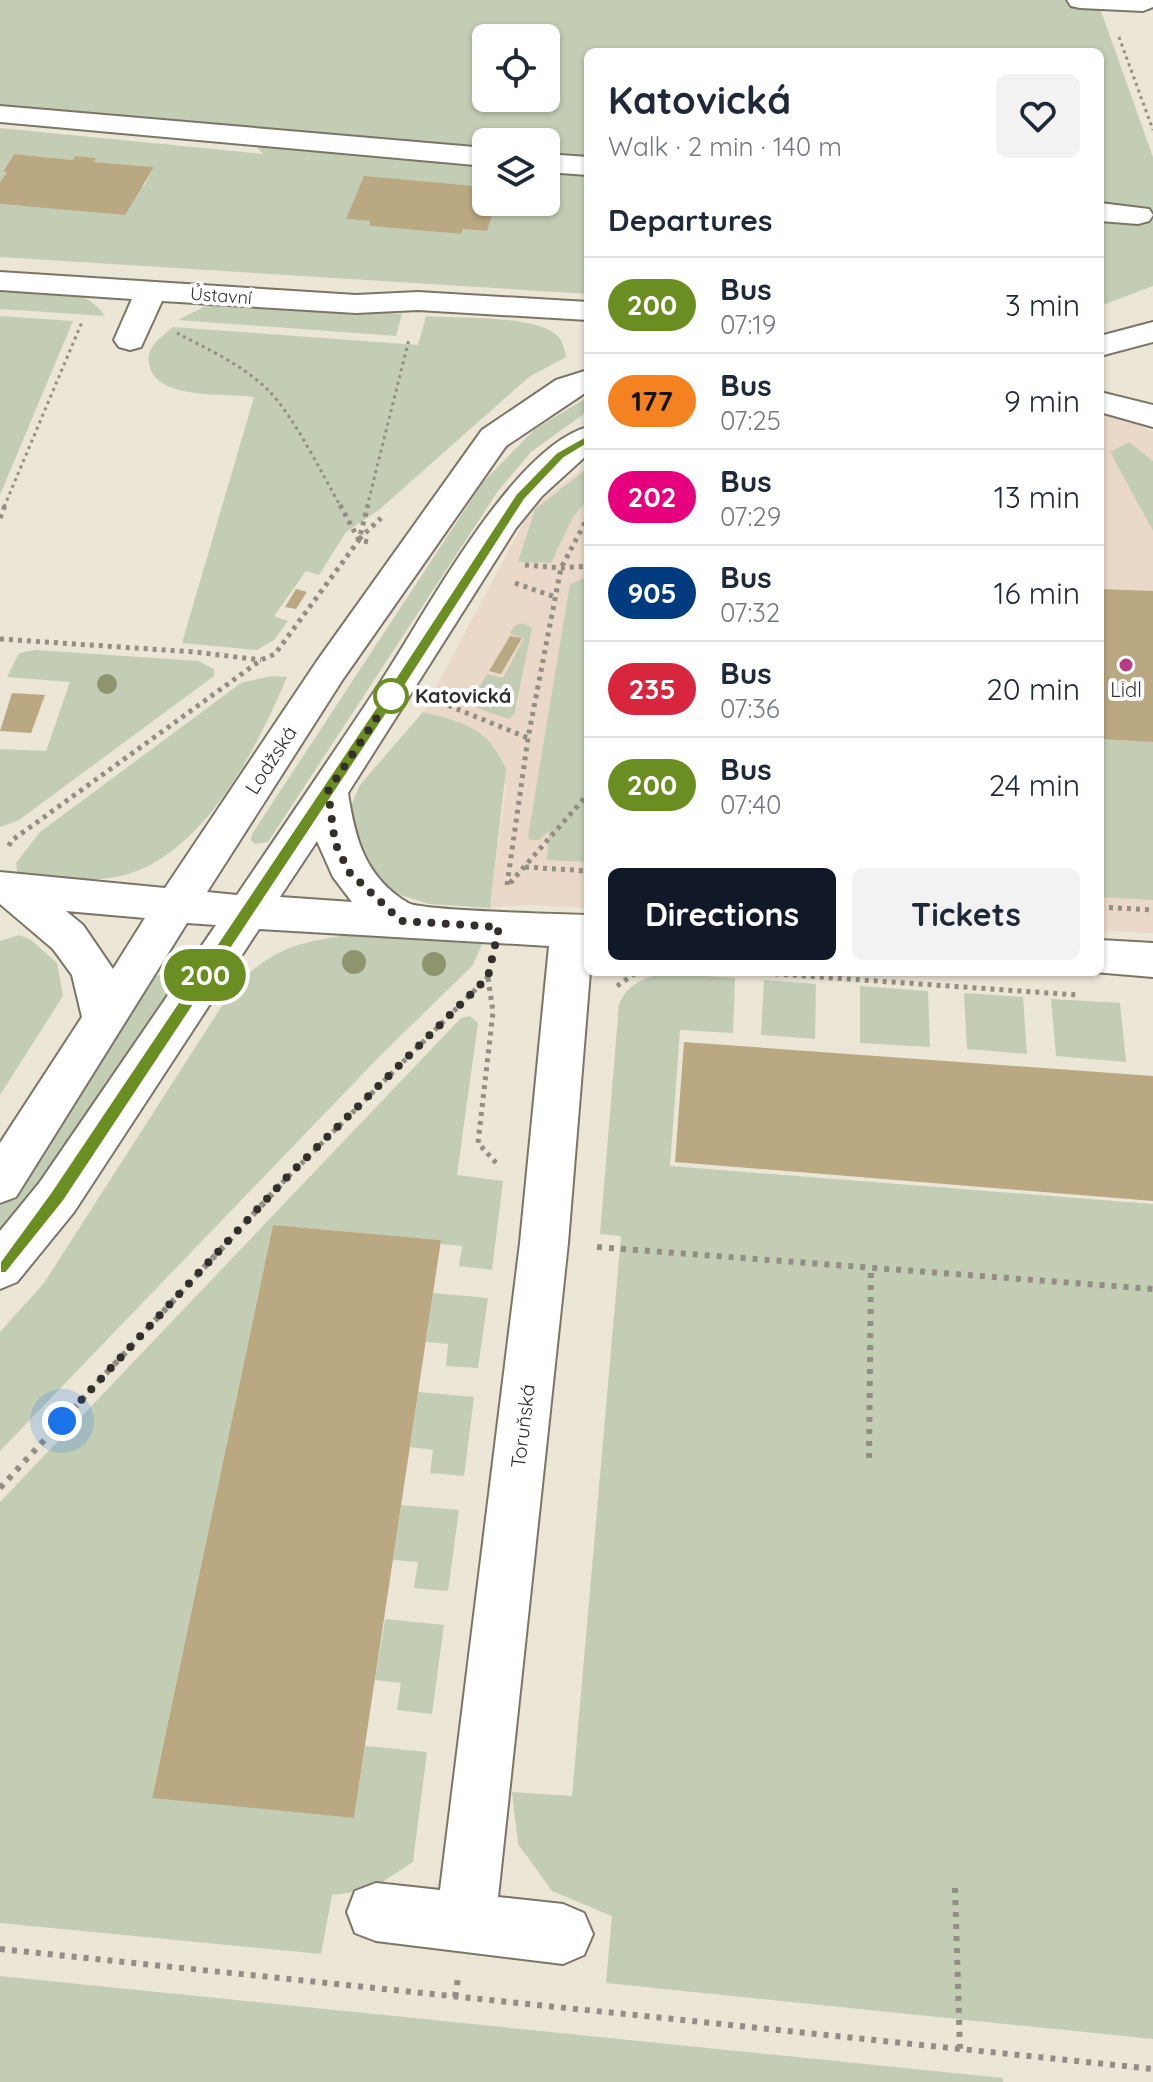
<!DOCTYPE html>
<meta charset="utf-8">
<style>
body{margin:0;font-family:Quicksand,sans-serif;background:#f2f2f3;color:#1f2937;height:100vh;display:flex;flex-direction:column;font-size:30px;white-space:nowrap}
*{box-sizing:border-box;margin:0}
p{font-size:26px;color:#747a83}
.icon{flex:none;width:44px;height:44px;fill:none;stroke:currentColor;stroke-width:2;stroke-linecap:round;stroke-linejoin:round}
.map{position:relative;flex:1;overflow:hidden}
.sheet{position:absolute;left:584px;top:48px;width:520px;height:928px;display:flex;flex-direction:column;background:#fff;border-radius:12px;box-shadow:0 2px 6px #0004}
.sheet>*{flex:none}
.badge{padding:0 16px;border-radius:26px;font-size:28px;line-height:52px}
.controls{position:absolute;left:472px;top:24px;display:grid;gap:16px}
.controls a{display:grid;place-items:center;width:88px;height:88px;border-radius:12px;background:#fff;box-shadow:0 2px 6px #0004;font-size:40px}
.you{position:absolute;width:40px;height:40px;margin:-20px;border:6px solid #fff;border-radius:50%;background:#1a73e8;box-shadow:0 0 0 12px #1a73e833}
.map>.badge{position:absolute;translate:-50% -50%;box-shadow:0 0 0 4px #fff}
h2{padding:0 24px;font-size:30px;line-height:72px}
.round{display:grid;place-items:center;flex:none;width:84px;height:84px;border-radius:12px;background:#f2f2f3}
.summary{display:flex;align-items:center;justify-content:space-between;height:136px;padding:0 24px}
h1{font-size:38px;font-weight:700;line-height:60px}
.cta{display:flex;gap:16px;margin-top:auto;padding:16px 24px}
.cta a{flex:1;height:92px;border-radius:12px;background:#111827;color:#fff;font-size:32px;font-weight:700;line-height:92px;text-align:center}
.cta a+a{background:#f2f2f3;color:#1f2937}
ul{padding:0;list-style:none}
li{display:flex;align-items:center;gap:24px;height:96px;padding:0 24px;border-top:2px solid #e0e1e3}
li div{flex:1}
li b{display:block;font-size:30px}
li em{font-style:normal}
li .badge{min-width:88px;font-weight:700;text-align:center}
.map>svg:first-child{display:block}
.commercial{fill:#ead9c8}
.green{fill:#c3cdb4;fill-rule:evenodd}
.building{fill:#b9a882}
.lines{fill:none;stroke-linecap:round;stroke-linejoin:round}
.minor-casing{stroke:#7b7568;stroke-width:4}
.path-far2{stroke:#928e84;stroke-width:3;stroke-dasharray:3 4;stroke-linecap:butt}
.path-far1{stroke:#928e84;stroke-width:5;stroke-dasharray:4 5;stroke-linecap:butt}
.path{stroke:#928e84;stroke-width:6;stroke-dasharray:5 7;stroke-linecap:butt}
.minor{fill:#fff;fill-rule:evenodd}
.tree{fill:#8e956e}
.line{fill:#6b8e23;stroke:#fff;stroke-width:2}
.walk{stroke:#33302b;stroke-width:8;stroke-dasharray:0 14.4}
.poi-dot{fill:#bb3a84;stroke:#fff;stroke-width:3}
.stop-dot{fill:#fff;stroke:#6b8e23;stroke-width:4}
.labels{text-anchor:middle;stroke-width:8;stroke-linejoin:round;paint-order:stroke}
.far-street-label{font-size:18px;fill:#33302b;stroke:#fff}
.poi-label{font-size:20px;fill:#33302b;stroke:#fff}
.stop-label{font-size:20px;font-weight:bold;fill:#33302b;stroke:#fff;text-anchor:start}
.street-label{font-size:20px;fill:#33302b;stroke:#fff}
</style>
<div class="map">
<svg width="1153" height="2082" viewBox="0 0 1153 2082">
<rect width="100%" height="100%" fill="#ece6d7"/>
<path class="commercial" d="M 1100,412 L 1139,424 L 1153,432 L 1153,933 L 1100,931 Z
M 588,464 L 588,908 L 526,905 L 490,908 L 506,785 L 457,720 L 423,712 L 531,508 Z"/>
<path class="green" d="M 0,0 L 1097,0 L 1153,157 L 1153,286 L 1100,306 L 1100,52 L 588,52 L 588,294 L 0,257 L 0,204 L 20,206 L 144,186 L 154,167 L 94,162 L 95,158 L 75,156 L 73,160 L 14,154 L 3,170 L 7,172 L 0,182 L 0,128 L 263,154 L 250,137 L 0,113 ZM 486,38 L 546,38 L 546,98 L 486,98 ZM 486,142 L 546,142 L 546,202 L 496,202 L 486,231 L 463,229 L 461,234 L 369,226 L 370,221 L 347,219 L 414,181 L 486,187 Z
M 0,288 C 33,290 86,284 105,316 L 0,309 Z
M 212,303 L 227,303 L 402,314 L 396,336 L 178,320 Z
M 0,316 L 73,321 L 0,495 Z
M 426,316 C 460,319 521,315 551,331 C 562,337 564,346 566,357 L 529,377 L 379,510 L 346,532 L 319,575 L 306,571 L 274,616 L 288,621 L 274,640 L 257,650 L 182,643 L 254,397 C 227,393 160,400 150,368 C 148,362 148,355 151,349 C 155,341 166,333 173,327 L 418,345 Z
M 588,397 L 588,411 L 531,452 L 498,491 L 268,842 L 255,844 L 251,840 L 252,834 L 483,482 L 535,429 Z
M 1129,442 L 1153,461 L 1153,531 L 1110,452 Z
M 588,468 L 588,498 L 572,519 L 551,563 L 518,562 L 535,509 Z
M 588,577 L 588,862 L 547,860 L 549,831 L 539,840 L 530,840 L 528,837 L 570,584 Z
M 522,623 L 532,628 L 514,715 L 508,719 L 472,706 L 470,702 L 487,674 L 503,678 L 524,638 L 510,634 L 514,626 Z
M 36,650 L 198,661 L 214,669 L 214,676 L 19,820 L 0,827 L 0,749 L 46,751 L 70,682 L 7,677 L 19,653 Z
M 271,676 L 287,677 C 256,750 199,866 110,878 C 81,882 48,875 18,875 L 16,863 L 40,832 L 241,683 Z
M 423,712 C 464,722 488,728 506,769 L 490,908 L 429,904 L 397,894 L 370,875 L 349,829 L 351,806 L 360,785 Z
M 1100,739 L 1153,742 L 1153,900 L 1100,897 Z
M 19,935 L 31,940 L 57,963 L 63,996 L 0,1095 L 0,941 Z
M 347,935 L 482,944 L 473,965 L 378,1058 L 0,1451 L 0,1332 L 44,1283 L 234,987 C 273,949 295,943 347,935 Z
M 163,974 L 175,981 L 173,988 L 0,1246 L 0,1206 L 154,977 Z
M 667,974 L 735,978 L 733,1033 L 680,1030 L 670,1166 L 1153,1204 L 1153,2039 L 606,1983 L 612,1916 L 552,1891 L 518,1844 L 512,1792 L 572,1796 L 621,1236 L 600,1234 L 619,1004 C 628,983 646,976 667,974 Z
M 764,980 L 816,984 L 815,1039 L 761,1035 Z
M 860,986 L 928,991 L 930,1047 L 860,1043 Z
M 964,993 L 1023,997 L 1027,1054 L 967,1049 Z
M 1051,999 L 1120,1003 L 1126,1062 L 1056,1056 Z
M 470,1016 L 478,1023 L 457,1175 L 503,1181 L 492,1270 L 459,1266 L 462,1246 L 441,1244 L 441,1240 L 273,1225 L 152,1797 L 354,1818 L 365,1746 L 427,1752 L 413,1862 L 370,1890 L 332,1895 L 321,1954 L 0,1923 L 0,1502 L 461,1018 Z
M 433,1293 L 488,1298 L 478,1368 L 446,1366 L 448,1344 L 426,1342 Z
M 418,1392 L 474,1397 L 464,1476 L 430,1473 L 433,1450 L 410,1447 Z
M 401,1505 L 459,1510 L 448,1591 L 414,1588 L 418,1562 L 393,1560 Z
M 385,1619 L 444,1625 L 432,1714 L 397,1710 L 401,1683 L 375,1680 Z
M 0,1976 L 1003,2078 L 1003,2082 L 0,2082 Z"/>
<path class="building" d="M 14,154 L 73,160 L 75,156 L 96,158 L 94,162 L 154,167 L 125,215 L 0,204 L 0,182 L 7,172 L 3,171 Z
M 364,176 L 486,187 L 486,202 L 496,202 L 487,231 L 463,229 L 461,234 L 369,226 L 370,221 L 346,219 Z
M 296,589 L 307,592 L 296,609 L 285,607 Z
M 1100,589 L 1153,591 L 1153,742 L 1100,739 Z
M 510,636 L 522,638 L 501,674 L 489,671 Z
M 12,693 L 45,695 L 31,733 L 0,731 Z
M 684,1042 L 1153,1076 L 1153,1201 L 675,1162 Z
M 273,1225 L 441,1240 L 354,1818 L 152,1798 Z"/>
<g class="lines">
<defs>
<path id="minor" d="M 1067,0 L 1153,0 L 1153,7 L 1143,11 L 1080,8 L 1071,6 Z
M 0,106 L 486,148 L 486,166 L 0,122 Z
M 546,154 L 588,157 L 588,175 L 546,172 Z
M 1100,203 L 1149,209 L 1153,215 L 1149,221 L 1138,224 L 1100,221 Z
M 0,272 L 356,295 L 418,292 L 588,302 L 588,320 L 418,310 L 356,313 L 162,301 L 141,347 L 130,350 L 119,347 L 114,340 L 132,299 L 0,290 Z
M 1153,322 L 1153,342 L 1100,356 L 1100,336 Z
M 588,370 L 588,391 L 506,446 L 343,679 L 207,892 L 237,895 C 285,824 333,754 380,683 C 423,618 512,447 588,427 L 588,454 L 542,496 L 516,528 L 348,793 C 355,839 365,877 408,903 C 421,911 562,914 588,915 L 590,972 L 568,1243 L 498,1897 L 563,1904 L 584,1913 L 593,1934 L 584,1955 L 563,1964 L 376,1941 L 355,1933 L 347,1912 L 355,1891 L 376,1883 L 440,1890 L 520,1243 L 549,946 L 259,929 L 74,1212 L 17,1282 L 0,1289 L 0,1231 L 40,1182 L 216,925 L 187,923 L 16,1197 L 0,1203 L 0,1143 L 82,1017 L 72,975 L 53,949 L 0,904 L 0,872 L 165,888 L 317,661 L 482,430 L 556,380 ZM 317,841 L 333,877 L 352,902 L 280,897 ZM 66,911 L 145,918 L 113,969 L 83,925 Z
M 1100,392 L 1153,405 L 1153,427 L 1100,412 Z
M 1100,940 L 1153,943 L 1153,977 L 1094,972 L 1100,972 Z"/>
</defs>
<use href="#minor" class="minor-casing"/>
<path class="path-far2" d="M 1119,37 L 1153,130
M 177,333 C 207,349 243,365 268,390 C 294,416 322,474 341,507
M 4,507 L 82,322
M 367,507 L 409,339"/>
<path class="path-far1" d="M 340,505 L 359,540 L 369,542
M 0,518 L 5,505
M 359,539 L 381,518
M 525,565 L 561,568 L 588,566
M 515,583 L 555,597
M 0,639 L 195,652 L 261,660
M 440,702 L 528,738
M 9,846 L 11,841 L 261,660 L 275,654 L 359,540 L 368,505
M 525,867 L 588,871
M 510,883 L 588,794
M 507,885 L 528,738 L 561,568 L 588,517
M 1100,907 L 1153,910
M 748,972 L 1078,995
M 488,978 L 493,1012 L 478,1143 L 499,1166
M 617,986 L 637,972
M 282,1183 L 488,977 L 489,969"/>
<path class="path" d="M 597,1247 L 1153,1289
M 869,1458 L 871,1266
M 0,1488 L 284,1181
M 955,1888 L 960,2050
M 0,1949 L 1153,2069
M 455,1997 L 458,1978"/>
<use href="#minor" class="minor"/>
</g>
<g class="tree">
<circle cx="107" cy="684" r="10"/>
<circle cx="354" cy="962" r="12"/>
<circle cx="434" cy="964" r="12"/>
</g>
<path class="line" d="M 588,435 L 594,438 L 592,441 L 564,458 L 525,499 L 401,692 L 63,1202 L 6,1273 L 0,1273 L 0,1262 L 51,1192 L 391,685 L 516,494 L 556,453 Z"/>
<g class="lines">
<path class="walk" d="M 62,1421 L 288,1176 L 488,977 L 499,927 L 401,921 L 349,872 L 335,843 L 328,791 L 396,689 L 391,696"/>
</g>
<circle class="poi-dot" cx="1126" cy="665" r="8"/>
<circle class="stop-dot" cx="391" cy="696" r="16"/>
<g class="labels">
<g class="far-street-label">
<text transform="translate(221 296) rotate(4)" y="6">Ústavní</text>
</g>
<g class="poi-label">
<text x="1126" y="697">Lidl</text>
</g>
<g class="stop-label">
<text x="415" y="703">Katovická</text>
</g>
<g class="street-label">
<text transform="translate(271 760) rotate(-57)" y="7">Lodžská</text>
<text transform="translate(523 1426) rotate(-83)" y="7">Toruňská</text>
</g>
</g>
</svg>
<div class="controls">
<a><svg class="icon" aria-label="locate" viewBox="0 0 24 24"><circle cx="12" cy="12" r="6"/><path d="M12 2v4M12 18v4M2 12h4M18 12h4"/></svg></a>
<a><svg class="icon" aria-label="layers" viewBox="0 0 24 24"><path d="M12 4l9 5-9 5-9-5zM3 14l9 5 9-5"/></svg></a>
</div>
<div class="you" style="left:62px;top:1421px"></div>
<b class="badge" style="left:205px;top:975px;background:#6b8e23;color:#fff">200</b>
<section class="sheet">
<div class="summary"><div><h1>Katovická</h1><p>Walk · 2 min · 140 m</p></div><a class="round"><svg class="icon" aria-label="heart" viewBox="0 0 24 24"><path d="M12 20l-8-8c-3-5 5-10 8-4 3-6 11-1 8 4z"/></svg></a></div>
<h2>Departures</h2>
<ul>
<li><span class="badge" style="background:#6b8e23;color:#fff">200</span><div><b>Bus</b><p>07:19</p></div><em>3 min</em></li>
<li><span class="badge" style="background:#f58220;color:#111">177</span><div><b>Bus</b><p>07:25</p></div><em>9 min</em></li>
<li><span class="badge" style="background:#e6007e;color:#fff">202</span><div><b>Bus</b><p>07:29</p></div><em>13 min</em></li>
<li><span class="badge" style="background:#003b80;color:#fff">905</span><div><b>Bus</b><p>07:32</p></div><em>16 min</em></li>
<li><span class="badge" style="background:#d7263d;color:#fff">235</span><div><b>Bus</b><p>07:36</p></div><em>20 min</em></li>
<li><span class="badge" style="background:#6b8e23;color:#fff">200</span><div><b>Bus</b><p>07:40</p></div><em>24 min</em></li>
</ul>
<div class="cta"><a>Directions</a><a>Tickets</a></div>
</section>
</div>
